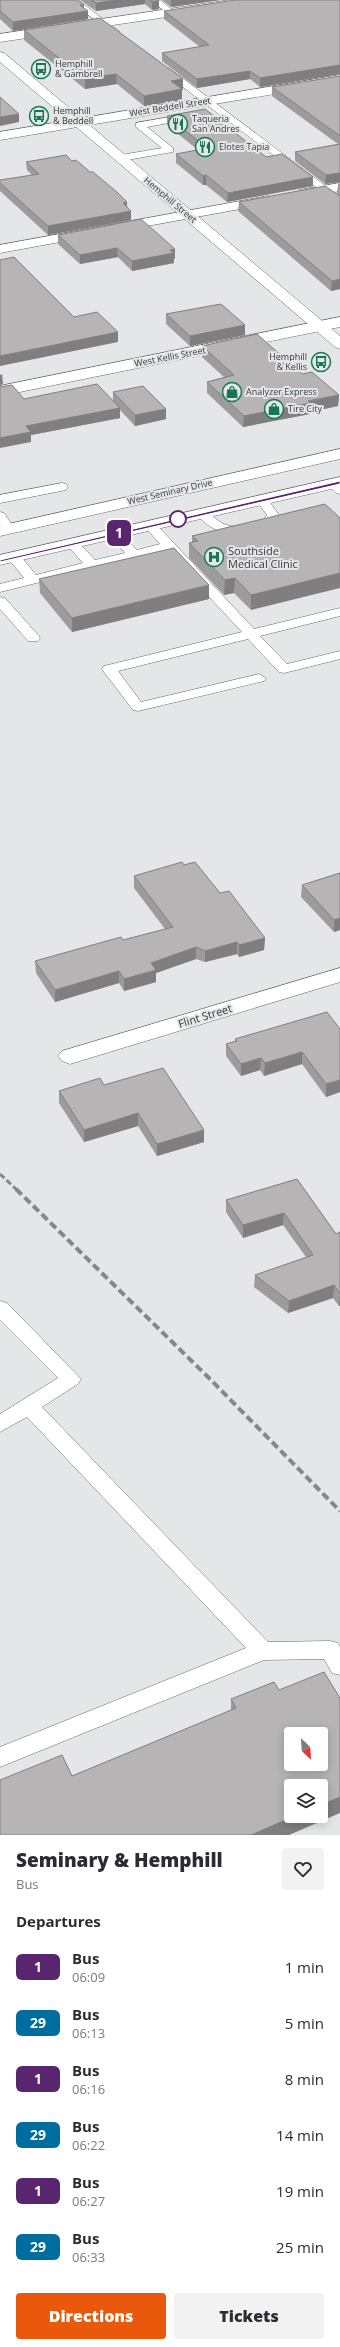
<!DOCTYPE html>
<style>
body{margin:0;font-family:"Open Sans",sans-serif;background:#f2f2f3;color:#2b2b33;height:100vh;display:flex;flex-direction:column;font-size:15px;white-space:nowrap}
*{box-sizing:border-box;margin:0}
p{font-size:13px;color:#7c7c81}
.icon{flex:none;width:22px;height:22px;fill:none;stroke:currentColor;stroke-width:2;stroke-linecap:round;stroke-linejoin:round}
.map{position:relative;height:1835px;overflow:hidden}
.sheet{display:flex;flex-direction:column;background:#fff;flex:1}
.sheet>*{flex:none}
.badge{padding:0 8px;border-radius:6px;font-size:14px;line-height:26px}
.needle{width:26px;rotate:155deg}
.tools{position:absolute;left:284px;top:1727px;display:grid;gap:8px}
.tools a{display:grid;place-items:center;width:44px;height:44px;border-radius:4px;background:#fff;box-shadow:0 2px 10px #0003;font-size:20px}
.map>.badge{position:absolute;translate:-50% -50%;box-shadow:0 0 0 2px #fff}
h2{padding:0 16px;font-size:15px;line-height:36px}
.round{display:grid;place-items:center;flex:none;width:42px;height:42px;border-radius:4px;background:#f2f2f3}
.summary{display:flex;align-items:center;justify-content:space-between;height:68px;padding:0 16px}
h1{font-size:19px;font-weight:800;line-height:30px}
.action{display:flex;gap:8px;margin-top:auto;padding:8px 16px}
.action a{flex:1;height:46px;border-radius:4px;background:#ea580c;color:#fff;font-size:16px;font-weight:800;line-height:46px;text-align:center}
.action a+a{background:#f2f2f3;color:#2b2b33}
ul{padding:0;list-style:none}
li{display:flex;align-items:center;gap:12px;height:56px;padding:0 16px}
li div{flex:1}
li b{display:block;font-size:15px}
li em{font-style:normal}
li .badge{min-width:44px;font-weight:700;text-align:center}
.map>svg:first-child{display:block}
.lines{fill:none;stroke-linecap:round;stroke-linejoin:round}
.service-casing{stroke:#656768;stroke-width:1}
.minor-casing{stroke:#656768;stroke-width:1}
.secondary-casing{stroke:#656768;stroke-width:1}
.service{fill:#fff;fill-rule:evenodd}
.minor{fill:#fff;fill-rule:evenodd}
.secondary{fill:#fff;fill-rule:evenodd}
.rail-far1{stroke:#858788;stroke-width:3;stroke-dasharray:6 3;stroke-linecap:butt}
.rail{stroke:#858788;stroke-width:4;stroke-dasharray:8 4;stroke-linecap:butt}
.wall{fill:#9d9b9c}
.shaded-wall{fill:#807e7f}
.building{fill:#b7b4b5;stroke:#807e7f;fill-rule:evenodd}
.line{fill:#5a256f;stroke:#fff}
.stop-dot{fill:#fff;stroke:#5a256f;stroke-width:2}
.labels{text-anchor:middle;stroke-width:4;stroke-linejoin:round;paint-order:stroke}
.far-poi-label{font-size:9px;fill:#373838;stroke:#e4e6e8;text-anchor:start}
.far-street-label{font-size:9px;fill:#373838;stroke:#e4e6e8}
.poi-label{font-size:11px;fill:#373838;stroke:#e4e6e8;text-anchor:start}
.street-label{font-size:11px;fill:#373838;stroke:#e4e6e8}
</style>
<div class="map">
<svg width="340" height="1835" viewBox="0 0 340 1835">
<rect width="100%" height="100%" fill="#e4e6e8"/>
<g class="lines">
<defs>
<path id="service" d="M 69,0 L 78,0 L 120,32 L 113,34 Z
M 151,0 L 160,0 L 175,12 L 168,14 Z
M 163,68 L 169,68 L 340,197 L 340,205 L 163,72 Z
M 187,114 L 192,117 L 190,119 L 147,127 L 173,148 L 173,152 L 121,161 L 116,158 L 121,155 L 162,148 L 136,127 L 136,123 Z
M 333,480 L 340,484 L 340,494 L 336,493 L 327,484 Z
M 62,483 L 66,484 L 68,487 L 66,490 L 0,503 L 0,495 Z
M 262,496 L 266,497 L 279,515 C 263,543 214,540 197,514 L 203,510 C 209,512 212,515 216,519 C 233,532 246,526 264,519 L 267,515 L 256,500 Z
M 0,512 L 4,513 L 15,529 L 14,532 L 4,532 L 0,525 Z
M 150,522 L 155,523 L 254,629 L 340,608 L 340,616 L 260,636 L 287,664 L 340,651 L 340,659 L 284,673 L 279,672 L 248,639 L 118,671 L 141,702 L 259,674 L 266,678 L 264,681 L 138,711 L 133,710 L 104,672 L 102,669 L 104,666 L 242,632 L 166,551 L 0,592 L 0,584 L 24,578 L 7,557 L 9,554 L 19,554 L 36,575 L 83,563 L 66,544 L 72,540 L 77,541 L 95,560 L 125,553 L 107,534 L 113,530 L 118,531 L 137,550 L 160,544 L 144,526 Z
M 0,597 L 5,598 L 38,635 L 40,638 L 38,641 L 28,641 L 0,609 Z
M 0,1301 L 7,1303 L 81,1379 L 78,1384 L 42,1407 L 268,1642 L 330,1641 L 338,1643 L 340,1647 L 340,1675 L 332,1673 L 324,1659 L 264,1660 L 0,1767 L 0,1747 L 246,1648 L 27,1417 L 0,1432 L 0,1414 L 58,1378 L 0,1320 Z"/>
<path id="minor" d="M 230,0 L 259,0 L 253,4 L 0,42 L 0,34 Z
M 340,75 L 340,83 L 0,140 L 0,132 Z
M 340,183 L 340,191 L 300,198 L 293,194 L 300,190 Z
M 268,196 L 273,197 L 275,200 L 273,203 L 0,253 L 0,245 Z
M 340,317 L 340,327 L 0,396 L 0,386 Z
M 340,968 L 340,982 L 70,1064 L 62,1061 L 58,1056 L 62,1051 Z"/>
<path id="secondary" d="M 0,52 L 4,53 L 340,336 L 340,349 L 335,347 L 0,62 Z
M 340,449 L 340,459 L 0,536 L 0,526 Z
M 340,477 L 340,487 L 0,565 L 0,555 Z"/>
</defs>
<use href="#service" class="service-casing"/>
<use href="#minor" class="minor-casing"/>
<use href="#secondary" class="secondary-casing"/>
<use href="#service" class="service"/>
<use href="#minor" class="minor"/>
<use href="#secondary" class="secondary"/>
<path class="rail-far1" d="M 0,1174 L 17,1190"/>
<path class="rail" d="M 16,1189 L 209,1378 L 340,1511"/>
</g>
<path class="wall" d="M 0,0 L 84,8 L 88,11 L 88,19 L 13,31 L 0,19 Z
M 80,0 L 159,0 L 159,9 L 152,10 L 145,4 L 96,11 Z
M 162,0 L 220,0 L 171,7 Z
M 340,0 L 340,74 L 260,87 L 250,79 L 197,88 L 162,61 L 162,53 L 200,47 L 164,19 L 164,11 Z
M 24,30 L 183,79 L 183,90 L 182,90 L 182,100 L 144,106 L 117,84 L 85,89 L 24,40 Z
M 340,76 L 340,182 L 325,184 L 295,161 L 295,152 L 338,144 L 272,96 L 272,87 Z
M 167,116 L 266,157 L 313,186 L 227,202 L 206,185 L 203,185 L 176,163 L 176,154 L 198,150 L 167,125 Z
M 26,162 L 127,207 L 131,220 L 48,235 L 0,191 L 0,180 L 32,175 L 27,170 Z
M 340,183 L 340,196 L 337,193 L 338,184 Z
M 340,196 L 340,289 L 331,291 L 238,211 L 239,202 Z
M 58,235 L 175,258 L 174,259 L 174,263 L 132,271 L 118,257 L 80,264 L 58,244 Z
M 166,314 L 245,335 L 190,346 L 166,324 Z
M 202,346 L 302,374 L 339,395 L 338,406 L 310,412 L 310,414 L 243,427 L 207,393 L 207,382 L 224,377 L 202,357 Z
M 113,392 L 166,419 L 135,426 L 120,410 L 120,418 L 31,435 L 31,442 L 24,399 L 113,401 Z
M 325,504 L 251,610 L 234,593 L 224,595 L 189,558 L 189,543 L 192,542 L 192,536 Z
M 39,579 L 209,599 L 72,632 L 40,593 Z
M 184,865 L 220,893 L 265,938 L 264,950 L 239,957 L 237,954 L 205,962 L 196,959 L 156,973 L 156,982 L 124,991 L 119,983 L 55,1002 L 36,973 L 35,961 L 123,940 L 165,929 L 134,888 L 134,876 Z
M 340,873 L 340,930 L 334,932 L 301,897 L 302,885 Z
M 340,1029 L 340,1092 L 326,1097 L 302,1064 L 264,1076 L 260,1070 L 241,1076 L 226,1056 L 226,1044 L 235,1041 L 235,1039 Z
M 104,1085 L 204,1130 L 204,1142 L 157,1156 L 138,1126 L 84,1142 L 59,1103 L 59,1091 Z
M 297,1179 L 336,1234 L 340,1232 L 340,1306 L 339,1306 L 333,1298 L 288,1313 L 254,1287 L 255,1275 L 306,1257 L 283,1225 L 243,1238 L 226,1212 L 226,1200 Z
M 274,1682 L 289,1835 L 72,1776 L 231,1711 L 231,1699 Z"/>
<path class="shaded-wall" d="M 118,0 L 145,0 L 145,4 L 96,11 L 96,3 Z
M 171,0 L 220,0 L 171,7 Z
M 159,1 L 159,9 L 152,10 L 152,2 Z
M 80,5 L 84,5 L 84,12 L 88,11 L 88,19 L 13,31 L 13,22 Z
M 340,65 L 340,74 L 260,87 L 260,78 Z
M 250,71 L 250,79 L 197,88 L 197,79 Z
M 116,74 L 117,84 L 85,89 L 85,79 Z
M 183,79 L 183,90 L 182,90 L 182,100 L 144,106 L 144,96 L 171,81 Z
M 19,114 L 19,122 L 0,126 L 0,117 Z
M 340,173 L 340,182 L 325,184 L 326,175 Z
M 206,175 L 206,185 L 203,185 L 203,176 Z
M 313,177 L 313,186 L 227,202 L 228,193 Z
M 127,202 L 127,211 L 123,203 Z
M 131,211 L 131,220 L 48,235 L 48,226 Z
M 117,248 L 118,257 L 80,264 L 80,255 Z
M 175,249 L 175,258 L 174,259 L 174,263 L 132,271 L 132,261 Z
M 340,279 L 340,289 L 331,291 L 332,281 Z
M 245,325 L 245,335 L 190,346 L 190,336 Z
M 118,332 L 118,342 L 0,366 L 0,356 Z
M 2,374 L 3,384 L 0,385 L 0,375 Z
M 339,395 L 338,406 L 310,412 L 310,414 L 243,427 L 244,416 Z
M 120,408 L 120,418 L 31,435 L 31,442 L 0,448 L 0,438 L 26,426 Z
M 166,409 L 166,419 L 135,426 L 135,415 Z
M 340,573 L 340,588 L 251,610 L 251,595 Z
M 235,578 L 234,593 L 224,595 L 225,580 Z
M 209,585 L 209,599 L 72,632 L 72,618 Z
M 340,918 L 340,930 L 334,932 L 334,920 Z
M 265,938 L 264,950 L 239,957 L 239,945 Z
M 237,942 L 237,954 L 205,962 L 205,951 Z
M 196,947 L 196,959 L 156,973 L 156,982 L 124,991 L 124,979 L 151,963 Z
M 119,971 L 119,983 L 55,1002 L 55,990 Z
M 302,1052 L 302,1064 L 264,1076 L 265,1063 Z
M 261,1058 L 260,1070 L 241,1076 L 241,1064 Z
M 340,1080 L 340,1092 L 326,1097 L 326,1084 Z
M 138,1113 L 138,1126 L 84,1142 L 84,1130 Z
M 204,1130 L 204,1142 L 157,1156 L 157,1144 Z
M 284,1213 L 283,1225 L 243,1238 L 243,1225 Z
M 334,1285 L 333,1298 L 288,1313 L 289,1301 Z
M 340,1294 L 340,1306 L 339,1306 Z
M 340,1797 L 340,1813 L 289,1835 L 251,1835 L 295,1816 L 321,1816 L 321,1805 Z"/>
<path class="building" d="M 0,0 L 77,0 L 84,5 L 80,5 L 88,11 L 13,22 L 0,11 Z
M 91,0 L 118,0 L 96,3 Z
M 150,0 L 159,0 L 159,1 L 152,2 Z
M 235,0 L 340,0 L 340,65 L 260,78 L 250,71 L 197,79 L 162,53 L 209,45 L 164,11 Z
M 100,18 L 183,79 L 171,81 L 182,89 L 144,96 L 116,74 L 85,79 L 24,30 Z
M 340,76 L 340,136 L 272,87 Z
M 0,97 L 19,114 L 0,117 Z
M 205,109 L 266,157 L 282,154 L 313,177 L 228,193 L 206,175 L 203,176 L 176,154 L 207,148 L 167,116 Z
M 340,144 L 340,173 L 326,175 L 295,152 Z
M 66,155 L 72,161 L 76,160 L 90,172 L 93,172 L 118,193 L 127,202 L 123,203 L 131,211 L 48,226 L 0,183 L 0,180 L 39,174 L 26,162 Z
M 325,186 L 340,196 L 340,279 L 332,281 L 239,202 Z
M 141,219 L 175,249 L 170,250 L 174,253 L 132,261 L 117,248 L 80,255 L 58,235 Z
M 14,257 L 74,317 L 97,312 L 118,332 L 0,356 L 0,260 Z
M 221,304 L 245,325 L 190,336 L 166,314 Z
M 257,334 L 302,374 L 312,372 L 339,395 L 308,401 L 310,403 L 244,416 L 207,382 L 234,375 L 202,346 Z
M 97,384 L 120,408 L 26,426 L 31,432 L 0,438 L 0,387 L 12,385 L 24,399 Z
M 143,386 L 166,409 L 135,415 L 113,392 Z
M 325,504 L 340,518 L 340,573 L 251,595 L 235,578 L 225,580 L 189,543 L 198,541 L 192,536 Z
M 174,548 L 209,585 L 72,618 L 39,579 Z
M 182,862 L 184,865 L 195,862 L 220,893 L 229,891 L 265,938 L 239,945 L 237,942 L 205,951 L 196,947 L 151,963 L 156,970 L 124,979 L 119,971 L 55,990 L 35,961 L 121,937 L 123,940 L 173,927 L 134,876 Z
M 340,873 L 340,918 L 334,920 L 302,885 Z
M 327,1012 L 340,1029 L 340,1080 L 326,1084 L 302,1052 L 265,1063 L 261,1058 L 241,1064 L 226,1044 L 237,1041 L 235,1039 Z
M 163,1068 L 204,1130 L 157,1144 L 138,1113 L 84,1130 L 59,1091 L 100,1078 L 104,1085 Z
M 297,1179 L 336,1234 L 340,1232 L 340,1294 L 334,1285 L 289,1301 L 255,1275 L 313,1255 L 284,1213 L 243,1225 L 226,1200 Z
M 324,1672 L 340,1698 L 340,1797 L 321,1805 L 321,1786 L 291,1786 L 291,1816 L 295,1816 L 251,1835 L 0,1835 L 0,1780 L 62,1755 L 72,1776 L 236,1708 L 231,1699 L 274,1682 L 279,1690 ZM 291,1734 L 321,1734 L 321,1764 L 291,1764 Z"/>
<path class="line" d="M 340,481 L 340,484 L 0,562 L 0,560 Z"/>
<defs>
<symbol id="bus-ring" viewBox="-11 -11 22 22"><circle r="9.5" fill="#e4e6e8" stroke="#157850" stroke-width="1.5"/><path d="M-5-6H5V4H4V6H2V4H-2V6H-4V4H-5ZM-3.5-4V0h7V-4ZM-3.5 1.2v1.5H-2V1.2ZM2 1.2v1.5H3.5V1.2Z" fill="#157850"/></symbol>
<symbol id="restaurant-ring" viewBox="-11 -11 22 22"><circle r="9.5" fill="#e4e6e8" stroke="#157850" stroke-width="1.5"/><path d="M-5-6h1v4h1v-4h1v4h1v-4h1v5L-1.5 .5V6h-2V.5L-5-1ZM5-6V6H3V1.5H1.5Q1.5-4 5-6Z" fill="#157850"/></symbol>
<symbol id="shop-ring" viewBox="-11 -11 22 22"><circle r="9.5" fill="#e4e6e8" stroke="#157850" stroke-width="1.5"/><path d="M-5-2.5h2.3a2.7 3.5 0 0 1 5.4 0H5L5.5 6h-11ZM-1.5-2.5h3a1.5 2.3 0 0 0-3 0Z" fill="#157850"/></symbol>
<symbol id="hospital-ring" viewBox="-11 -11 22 22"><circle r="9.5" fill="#e4e6e8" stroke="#157850" stroke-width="1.5"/><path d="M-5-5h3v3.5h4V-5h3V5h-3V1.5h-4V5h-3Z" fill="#157850"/></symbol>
</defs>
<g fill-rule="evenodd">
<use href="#bus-ring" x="30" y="58" width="22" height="22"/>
<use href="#bus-ring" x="28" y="105" width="22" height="22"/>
<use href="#restaurant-ring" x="167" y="113" width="22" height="22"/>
<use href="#restaurant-ring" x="194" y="136" width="22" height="22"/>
<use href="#bus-ring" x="310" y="351" width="22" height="22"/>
<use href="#shop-ring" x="221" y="381" width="22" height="22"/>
<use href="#shop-ring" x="263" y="398" width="22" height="22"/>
<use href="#hospital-ring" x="203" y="546" width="22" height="22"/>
</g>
<circle class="stop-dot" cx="178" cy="519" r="8"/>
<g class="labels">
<g class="far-poi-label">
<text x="55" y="67">Hemphill<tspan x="55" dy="10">&amp; Gambrell</tspan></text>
<text x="53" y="114">Hemphill<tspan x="53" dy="10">&amp; Beddell</tspan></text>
<text x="192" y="122">Taqueria<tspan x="192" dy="10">San Andres</tspan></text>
<text x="219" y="150">Elotes Tapia</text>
<text x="307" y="360" text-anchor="end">Hemphill<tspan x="307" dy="10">&amp; Kellis</tspan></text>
<text x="246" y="395">Analyzer Express</text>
<text x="288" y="412">Tire City</text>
</g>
<g class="far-street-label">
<text transform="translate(170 107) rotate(-9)" y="3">West Beddell Street</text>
<text transform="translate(170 200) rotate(40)" y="3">Hemphill Street</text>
<text transform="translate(170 357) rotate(-11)" y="3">West Kellis Street</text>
<text transform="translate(170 492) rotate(-13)" y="3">West Seminary Drive</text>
</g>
<g class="poi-label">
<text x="228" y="555">Southside<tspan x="228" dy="13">Medical Clinic</tspan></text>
</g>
<g class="street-label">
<text transform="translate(205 1016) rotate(-17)" y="4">Flint Street</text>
</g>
</g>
</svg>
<div class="tools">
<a><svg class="needle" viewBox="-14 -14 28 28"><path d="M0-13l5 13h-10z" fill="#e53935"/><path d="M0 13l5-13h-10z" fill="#7c7c81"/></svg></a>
<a><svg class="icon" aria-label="layers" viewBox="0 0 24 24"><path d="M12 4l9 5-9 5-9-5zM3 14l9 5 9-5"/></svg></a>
</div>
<b class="badge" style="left:119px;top:533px;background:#5a256f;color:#fff">1</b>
</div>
<section class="sheet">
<div class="summary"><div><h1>Seminary &amp; Hemphill</h1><p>Bus</p></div><a class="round"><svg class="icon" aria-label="heart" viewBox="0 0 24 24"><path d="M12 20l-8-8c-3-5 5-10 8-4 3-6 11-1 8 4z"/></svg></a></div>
<h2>Departures</h2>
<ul>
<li><span class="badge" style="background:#5a256f;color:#fff">1</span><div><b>Bus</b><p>06:09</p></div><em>1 min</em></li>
<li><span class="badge" style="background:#006d9e;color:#fff">29</span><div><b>Bus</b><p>06:13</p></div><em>5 min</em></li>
<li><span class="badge" style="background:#5a256f;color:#fff">1</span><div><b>Bus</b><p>06:16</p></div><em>8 min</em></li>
<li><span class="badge" style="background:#006d9e;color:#fff">29</span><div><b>Bus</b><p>06:22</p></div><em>14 min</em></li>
<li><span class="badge" style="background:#5a256f;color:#fff">1</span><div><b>Bus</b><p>06:27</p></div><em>19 min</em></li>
<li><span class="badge" style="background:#006d9e;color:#fff">29</span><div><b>Bus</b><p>06:33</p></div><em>25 min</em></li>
</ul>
<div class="action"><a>Directions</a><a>Tickets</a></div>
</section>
